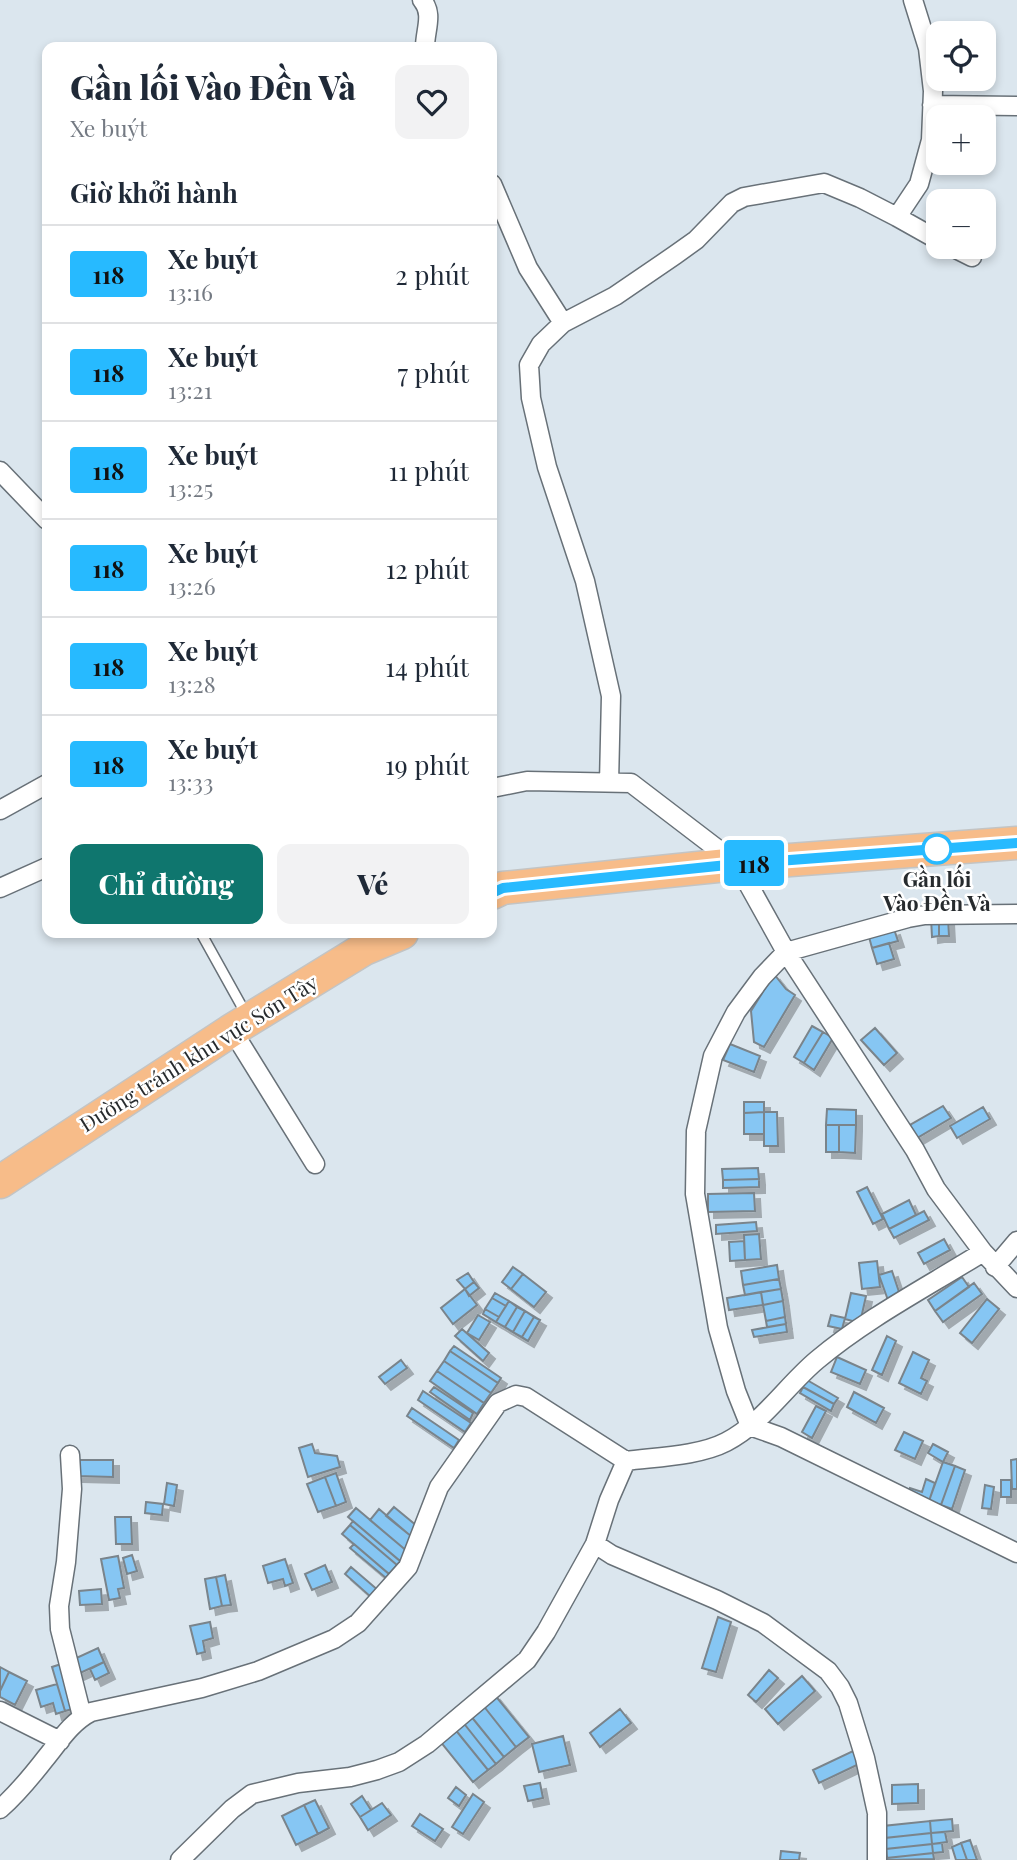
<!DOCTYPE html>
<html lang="vi">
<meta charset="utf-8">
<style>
body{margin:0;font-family:"Playfair Display",serif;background:#f2f2f3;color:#1f2937;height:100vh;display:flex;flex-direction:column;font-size:26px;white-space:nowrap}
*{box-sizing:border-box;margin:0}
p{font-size:23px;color:#747a83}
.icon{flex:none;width:38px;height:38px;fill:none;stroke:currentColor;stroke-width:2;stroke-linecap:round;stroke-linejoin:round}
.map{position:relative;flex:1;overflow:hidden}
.details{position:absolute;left:42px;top:42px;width:455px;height:896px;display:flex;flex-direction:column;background:#fff;border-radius:14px;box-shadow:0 4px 10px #0003}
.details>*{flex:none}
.badge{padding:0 14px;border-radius:5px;font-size:24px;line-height:46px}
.buttons{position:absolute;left:926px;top:21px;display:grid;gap:14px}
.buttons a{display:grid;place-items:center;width:70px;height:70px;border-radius:14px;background:#fff;box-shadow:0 4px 10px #0003;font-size:35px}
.map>.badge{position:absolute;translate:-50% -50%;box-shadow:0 0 0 4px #fff}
h2{padding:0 28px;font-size:26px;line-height:63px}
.round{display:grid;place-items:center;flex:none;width:74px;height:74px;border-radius:14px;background:#f2f2f3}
.head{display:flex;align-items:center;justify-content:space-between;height:119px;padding:0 28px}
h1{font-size:33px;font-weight:800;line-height:52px}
.action{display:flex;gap:14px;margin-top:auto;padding:14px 28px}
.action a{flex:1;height:80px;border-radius:14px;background:#0f766e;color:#fff;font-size:28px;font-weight:800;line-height:80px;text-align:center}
.action a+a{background:#f2f2f3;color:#1f2937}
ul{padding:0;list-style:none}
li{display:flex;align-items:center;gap:21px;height:98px;padding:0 28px;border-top:2px solid #e0e1e3}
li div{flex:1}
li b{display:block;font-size:26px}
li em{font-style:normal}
li .badge{min-width:77px;font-weight:700;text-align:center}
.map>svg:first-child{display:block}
.building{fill:#86c6f3;stroke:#7a848b;stroke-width:2;filter:url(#shadow)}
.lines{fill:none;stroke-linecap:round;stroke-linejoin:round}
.lane-casing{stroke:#687178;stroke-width:12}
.street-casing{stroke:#687178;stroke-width:21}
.highway-casing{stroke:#c3c4c4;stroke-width:35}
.lane{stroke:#fff;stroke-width:9}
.street{stroke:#fff;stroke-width:18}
.highway{stroke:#f7bc89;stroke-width:32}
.line-casing{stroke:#fff;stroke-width:16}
.line{stroke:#27baff;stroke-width:10}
.stop-dot{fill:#fff;stroke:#27baff;stroke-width:3.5}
.labels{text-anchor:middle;stroke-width:5;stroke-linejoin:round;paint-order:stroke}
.stop-label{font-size:21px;font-weight:bold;fill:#272b2e;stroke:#fff}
.street-label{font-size:21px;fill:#272b2e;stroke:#fff}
</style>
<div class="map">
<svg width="1017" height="1860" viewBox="0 0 1017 1860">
<defs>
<filter id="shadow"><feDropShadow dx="6" dy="6" stdDeviation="0" flood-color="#0004"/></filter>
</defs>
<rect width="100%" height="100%" fill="#dbe6ee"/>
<path class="building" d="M 931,918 L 939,918 L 939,936 L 932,937 Z
M 939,918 L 948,918 L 949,936 L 939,936 Z
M 894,929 L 898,941 L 872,948 L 869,937 Z
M 889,943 L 894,959 L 877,964 L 872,948 Z
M 774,974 L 786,989 L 795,995 L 764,1047 L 754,1042 L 751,1011 Z
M 812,1026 L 823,1032 L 804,1063 L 794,1057 Z
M 875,1028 L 897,1053 L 884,1065 L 861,1040 Z
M 823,1032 L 833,1038 L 814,1070 L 804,1063 Z
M 730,1044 L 760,1056 L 754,1072 L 723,1060 Z
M 744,1102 L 764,1102 L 764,1112 L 744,1113 Z
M 943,1106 L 951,1118 L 917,1138 L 910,1125 Z
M 983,1107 L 990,1119 L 957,1138 L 950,1126 Z
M 827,1109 L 856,1110 L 856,1125 L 826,1125 Z
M 764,1112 L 764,1134 L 744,1134 L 744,1113 Z
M 764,1112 L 777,1112 L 778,1146 L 764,1146 Z
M 826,1125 L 839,1125 L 839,1152 L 826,1152 Z
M 839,1125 L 856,1125 L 855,1153 L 839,1152 Z
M 758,1168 L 759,1179 L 723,1180 L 722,1169 Z
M 759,1179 L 759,1187 L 723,1188 L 723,1180 Z
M 867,1187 L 883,1219 L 873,1224 L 857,1192 Z
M 754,1193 L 755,1211 L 708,1212 L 708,1194 Z
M 909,1200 L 916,1215 L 889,1229 L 882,1214 Z
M 924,1211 L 929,1220 L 894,1238 L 889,1229 Z
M 756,1222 L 757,1231 L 716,1234 L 716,1225 Z
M 759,1234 L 761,1259 L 745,1260 L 744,1235 Z
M 944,1239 L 950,1250 L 924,1264 L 918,1253 Z
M 744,1241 L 745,1260 L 730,1261 L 729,1242 Z
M 877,1261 L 880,1287 L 862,1289 L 859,1263 Z
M 777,1265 L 779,1279 L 743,1285 L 741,1271 Z
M 513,1267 L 523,1274 L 511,1289 L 502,1282 Z
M 892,1271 L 901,1298 L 889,1303 L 879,1275 Z
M 468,1273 L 474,1282 L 465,1289 L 457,1280 Z
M 523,1274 L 546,1292 L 534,1307 L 511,1289 Z
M 962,1277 L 969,1287 L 935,1311 L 928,1300 Z
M 779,1279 L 781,1289 L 745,1295 L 743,1285 Z
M 474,1282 L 479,1288 L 469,1296 L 465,1289 Z
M 974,1283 L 982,1294 L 943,1322 L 935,1311 Z
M 465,1289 L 477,1305 L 453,1324 L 441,1308 Z
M 781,1289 L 783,1301 L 763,1305 L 761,1292 Z
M 761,1292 L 763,1305 L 729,1310 L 727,1298 Z
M 495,1293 L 509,1301 L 506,1306 L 492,1298 Z
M 851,1293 L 866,1296 L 860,1323 L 845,1319 Z
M 492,1298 L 506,1306 L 499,1317 L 485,1309 Z
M 987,1299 L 999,1309 L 972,1343 L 960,1333 Z
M 509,1301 L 517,1307 L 505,1327 L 496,1322 Z
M 509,1301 L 540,1320 L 528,1341 L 496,1322 Z
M 783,1301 L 785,1317 L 766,1321 L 763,1305 Z
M 517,1307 L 525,1311 L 513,1332 L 505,1327 Z
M 485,1309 L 499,1317 L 496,1322 L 483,1314 Z
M 525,1311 L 534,1317 L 522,1337 L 513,1332 Z
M 478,1315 L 490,1322 L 479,1340 L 467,1333 Z
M 831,1315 L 845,1318 L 842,1329 L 828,1326 Z
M 534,1317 L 540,1320 L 528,1341 L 522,1337 Z
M 785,1317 L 786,1324 L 767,1327 L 766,1321 Z
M 786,1324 L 787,1332 L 754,1337 L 752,1330 Z
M 462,1329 L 489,1353 L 483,1361 L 455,1336 Z
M 887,1336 L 896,1341 L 882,1375 L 872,1370 Z
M 454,1346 L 501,1378 L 498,1383 L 450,1351 Z
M 450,1351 L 498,1383 L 491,1393 L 444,1361 Z
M 913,1352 L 929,1360 L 921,1378 L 927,1381 L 921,1394 L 899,1383 Z
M 837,1357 L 866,1370 L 860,1384 L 831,1372 Z
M 401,1360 L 407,1368 L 385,1384 L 379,1377 Z
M 444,1361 L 491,1393 L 484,1403 L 437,1371 Z
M 437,1371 L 484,1403 L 477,1414 L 430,1381 Z
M 807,1380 L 838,1398 L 834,1404 L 803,1387 Z
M 434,1387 L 473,1413 L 470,1420 L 430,1392 Z
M 803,1387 L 834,1404 L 831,1411 L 800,1393 Z
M 423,1391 L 471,1423 L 465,1432 L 418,1400 Z
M 854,1392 L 884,1408 L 876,1423 L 847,1407 Z
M 816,1406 L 826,1411 L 812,1438 L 802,1432 Z
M 412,1408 L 459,1440 L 454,1448 L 407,1416 Z
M 904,1432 L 923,1441 L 915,1459 L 895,1450 Z
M 312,1444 L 315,1453 L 337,1456 L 340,1467 L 308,1477 L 299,1448 Z
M 933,1444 L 948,1452 L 943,1462 L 928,1453 Z
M 1017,1459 L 1017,1489 L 1012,1489 L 1011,1460 Z
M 77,1460 L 113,1460 L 113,1477 L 77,1476 Z
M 943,1462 L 955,1466 L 941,1505 L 929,1501 Z
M 955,1466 L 965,1470 L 952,1509 L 941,1505 Z
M 336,1473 L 346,1502 L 336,1506 L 325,1477 Z
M 325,1477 L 336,1506 L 318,1512 L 307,1484 Z
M 926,1479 L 935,1483 L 929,1501 L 909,1493 L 910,1488 L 922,1492 Z
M 1001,1480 L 1011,1480 L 1011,1497 L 1001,1497 Z
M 167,1483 L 177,1485 L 174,1506 L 164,1504 Z
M 985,1485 L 994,1487 L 991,1509 L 982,1508 Z
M 146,1502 L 163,1504 L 162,1515 L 145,1513 Z
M 394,1507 L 417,1526 L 412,1537 L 386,1516 Z
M 356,1508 L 408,1552 L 400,1561 L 348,1517 Z
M 379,1509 L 412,1537 L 408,1552 L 370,1520 Z
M 115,1517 L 131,1517 L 132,1544 L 116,1544 Z
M 353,1521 L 400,1561 L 397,1565 L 350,1525 Z
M 350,1525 L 397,1565 L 389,1574 L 342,1534 Z
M 354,1544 L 389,1574 L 386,1578 L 350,1548 Z
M 132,1555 L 137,1571 L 127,1574 L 123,1558 Z
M 118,1556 L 124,1588 L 118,1589 L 120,1598 L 109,1600 L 101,1559 Z
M 285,1559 L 293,1583 L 285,1586 L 283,1579 L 268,1583 L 263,1566 Z
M 325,1565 L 332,1582 L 312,1590 L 305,1574 Z
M 351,1567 L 379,1591 L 372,1598 L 345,1574 Z
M 225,1575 L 231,1605 L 222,1606 L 216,1577 Z
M 216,1577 L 222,1606 L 210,1609 L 205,1579 Z
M 101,1589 L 102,1604 L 80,1605 L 79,1591 Z
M 718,1617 L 731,1622 L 716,1672 L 702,1668 Z
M 210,1622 L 213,1638 L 203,1641 L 205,1652 L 197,1654 L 190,1626 Z
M 98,1648 L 104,1662 L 78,1674 L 72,1660 Z
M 104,1662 L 109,1673 L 95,1680 L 90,1669 Z
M 64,1663 L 76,1708 L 65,1711 L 52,1667 Z
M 0,1667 L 9,1672 L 0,1691 Z
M 769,1670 L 778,1678 L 756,1702 L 748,1695 Z
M 9,1672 L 27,1681 L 15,1705 L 0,1697 L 0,1691 Z
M 802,1676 L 815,1691 L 778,1724 L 765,1709 Z
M 57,1684 L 65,1711 L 56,1714 L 53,1703 L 41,1707 L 36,1690 Z
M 494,1694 L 529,1737 L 516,1747 L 482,1704 Z
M 482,1704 L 516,1747 L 504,1757 L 470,1715 Z
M 620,1709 L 631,1723 L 600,1747 L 590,1733 Z
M 470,1715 L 504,1757 L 496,1764 L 462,1721 Z
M 462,1721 L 496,1764 L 488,1770 L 454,1728 Z
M 454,1728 L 488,1770 L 473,1782 L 439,1740 Z
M 563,1736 L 570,1765 L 539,1772 L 532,1744 Z
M 853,1751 L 859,1764 L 819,1783 L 813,1770 Z
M 540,1783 L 543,1798 L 528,1801 L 524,1786 Z
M 918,1784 L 918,1803 L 892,1804 L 892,1785 Z
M 456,1787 L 466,1795 L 459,1806 L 448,1798 Z
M 473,1794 L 484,1802 L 463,1834 L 452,1827 Z
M 362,1796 L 371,1810 L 360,1817 L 351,1804 Z
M 315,1800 L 329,1828 L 318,1834 L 304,1805 Z
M 382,1803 L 391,1815 L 368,1830 L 360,1817 Z
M 304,1805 L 318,1834 L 296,1845 L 282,1816 Z
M 420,1814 L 443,1829 L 435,1841 L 412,1826 Z
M 952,1819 L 953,1831 L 931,1833 L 930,1821 Z
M 930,1821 L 931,1833 L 885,1838 L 883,1826 Z
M 945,1832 L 947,1842 L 932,1844 L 931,1833 Z
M 931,1833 L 932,1844 L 886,1849 L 885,1838 Z
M 970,1840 L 977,1860 L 967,1860 L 961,1843 Z
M 942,1843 L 943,1852 L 933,1853 L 932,1844 Z
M 961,1843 L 967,1860 L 956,1860 L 952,1847 Z
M 932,1844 L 933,1853 L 887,1858 L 886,1849 Z
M 781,1851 L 800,1853 L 799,1860 L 780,1860 Z
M 933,1853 L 934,1859 L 887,1860 L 887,1858 Z"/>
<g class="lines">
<defs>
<path id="lane" d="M 201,933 L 246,1014"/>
<path id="street" d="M 422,0 C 434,14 425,30 425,47
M 932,105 L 1017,106
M 492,184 L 528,268 L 563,323
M 897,217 L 938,240
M 952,247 L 972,257
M 0,471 L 47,520
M 609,783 L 611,696 L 585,581 L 547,467 L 531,398 L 529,365 L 541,344 L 563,323 L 615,296 L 675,255 L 696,240 L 732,203 L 744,197 L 824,183 L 860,198 L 897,217 L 919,184 L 931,140 L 933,91 L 928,48 L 913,0
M 492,788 L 527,781 L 631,783 L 737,864 L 786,952 L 915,1150 L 936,1189 L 983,1252 L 1017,1288
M 0,810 L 47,784
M 0,888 L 47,867
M 1017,914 L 925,915 L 908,918 L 786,952 L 762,977 L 736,1012 L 713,1056 L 696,1131 L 695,1194 L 718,1328 L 736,1391 L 750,1426 L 781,1437 L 1017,1553
M 232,1030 L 315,1164
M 995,1267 L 1017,1241
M 70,1455 L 72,1489 L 66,1562 L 59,1606 L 60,1629 L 82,1716
M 626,1461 C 656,1457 699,1456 726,1442 C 763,1423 786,1386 817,1360 C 867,1318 927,1287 983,1252
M 0,1711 L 60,1741
M 0,1809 C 17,1794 31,1777 45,1759 C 59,1742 71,1722 91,1712 L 202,1688 L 258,1671 L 334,1639 L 358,1623 L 408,1567 L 439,1487 L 498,1403 L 516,1395 L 526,1397 L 626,1461 L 609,1500 L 595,1544 L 612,1555 L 717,1600 L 763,1623 L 828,1671 L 840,1687 L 848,1703 L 865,1758 L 877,1813 L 877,1860
M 180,1860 L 232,1809 L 252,1794 L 298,1783 L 350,1777 L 377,1770 L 399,1762 L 427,1744 L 527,1660 L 546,1632 L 595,1544"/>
<path id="highway" d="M 492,893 L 503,888 L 737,864 L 1017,843
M 0,1182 L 232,1030 L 364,949 L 402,933"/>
</defs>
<use href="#lane" class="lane-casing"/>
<use href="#street" class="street-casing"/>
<use href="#highway" class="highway-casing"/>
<use href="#lane" class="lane"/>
<use href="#street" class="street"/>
<use href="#highway" class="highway"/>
</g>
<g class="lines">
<defs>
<path id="line" d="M 492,893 L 503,888 L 737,864 L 1017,843"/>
</defs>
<use href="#line" class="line-casing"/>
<use href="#line" class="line"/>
</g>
<circle class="stop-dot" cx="937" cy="849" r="14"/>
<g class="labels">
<g class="stop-label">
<text x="937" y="887">Gần lối<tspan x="937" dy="24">Vào Đền Và</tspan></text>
</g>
<g class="street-label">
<text transform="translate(199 1054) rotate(-32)" y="7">Đường tránh khu vực Sơn Tây</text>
</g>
</g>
</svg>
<div class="buttons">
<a><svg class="icon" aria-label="locate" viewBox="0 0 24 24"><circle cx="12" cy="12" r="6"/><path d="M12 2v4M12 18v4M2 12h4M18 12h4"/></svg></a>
<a>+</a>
<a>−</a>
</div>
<b class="badge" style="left:754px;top:863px;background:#27baff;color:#111">118</b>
<section class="details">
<div class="head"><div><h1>Gần lối Vào Đền Và</h1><p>Xe buýt</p></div><a class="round"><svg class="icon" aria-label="heart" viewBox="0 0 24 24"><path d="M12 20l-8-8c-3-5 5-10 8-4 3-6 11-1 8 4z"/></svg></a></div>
<h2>Giờ khởi hành</h2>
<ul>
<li><span class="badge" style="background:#27baff;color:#111">118</span><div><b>Xe buýt</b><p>13:16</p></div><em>2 phút</em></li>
<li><span class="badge" style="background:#27baff;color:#111">118</span><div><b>Xe buýt</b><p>13:21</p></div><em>7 phút</em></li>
<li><span class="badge" style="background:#27baff;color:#111">118</span><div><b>Xe buýt</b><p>13:25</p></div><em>11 phút</em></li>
<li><span class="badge" style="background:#27baff;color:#111">118</span><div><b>Xe buýt</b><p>13:26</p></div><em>12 phút</em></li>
<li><span class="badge" style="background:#27baff;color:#111">118</span><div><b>Xe buýt</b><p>13:28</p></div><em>14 phút</em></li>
<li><span class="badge" style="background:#27baff;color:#111">118</span><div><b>Xe buýt</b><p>13:33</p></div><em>19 phút</em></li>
</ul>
<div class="action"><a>Chỉ đường</a><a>Vé</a></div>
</section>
</div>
